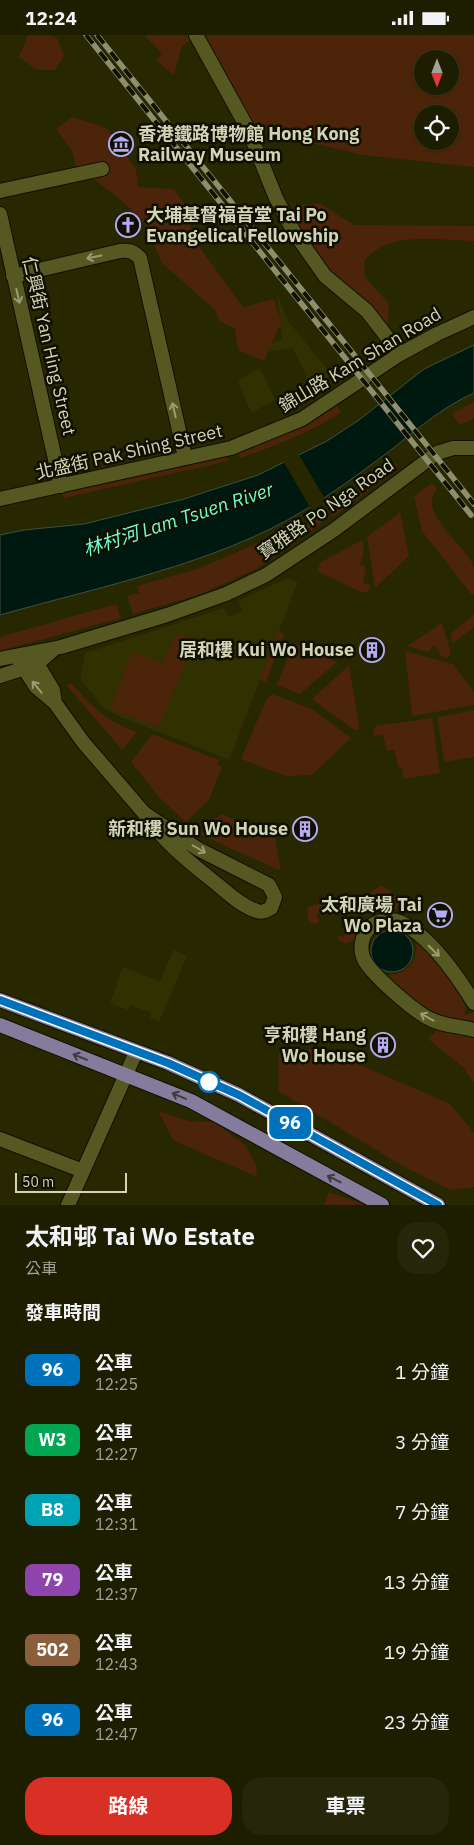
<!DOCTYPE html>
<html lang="zh-TW">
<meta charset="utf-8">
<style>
body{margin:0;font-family:"IBM Plex Sans","Noto Sans TC",sans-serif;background:#25260a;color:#f1f3f6;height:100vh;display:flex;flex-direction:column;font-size:19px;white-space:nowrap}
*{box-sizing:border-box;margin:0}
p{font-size:16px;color:#a0a299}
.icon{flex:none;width:28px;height:28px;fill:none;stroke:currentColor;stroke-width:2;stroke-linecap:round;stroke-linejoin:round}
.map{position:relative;height:1170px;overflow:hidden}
.details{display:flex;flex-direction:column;background:#1d1d00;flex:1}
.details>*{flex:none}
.badge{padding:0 10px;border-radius:8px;font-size:18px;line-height:32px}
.needle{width:32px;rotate:180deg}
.fabs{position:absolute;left:414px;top:15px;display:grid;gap:10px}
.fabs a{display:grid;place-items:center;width:45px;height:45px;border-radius:50%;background:#1d1d00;box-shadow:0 1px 4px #0004,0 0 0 1px #3b3b22;font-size:25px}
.scale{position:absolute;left:15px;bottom:12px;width:112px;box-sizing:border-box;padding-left:5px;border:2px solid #d2d4b8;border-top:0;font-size:14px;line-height:18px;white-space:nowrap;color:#d2d4b8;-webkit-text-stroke:4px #0f1000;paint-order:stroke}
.map>.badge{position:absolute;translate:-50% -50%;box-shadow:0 0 0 2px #fff}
h2{padding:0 25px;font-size:19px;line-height:45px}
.round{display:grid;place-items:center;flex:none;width:52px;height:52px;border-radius:20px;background:#25260a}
.headline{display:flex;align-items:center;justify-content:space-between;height:85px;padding:0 25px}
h1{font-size:24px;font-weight:700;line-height:38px}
.button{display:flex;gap:10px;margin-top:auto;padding:10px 25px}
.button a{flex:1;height:58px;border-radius:20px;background:#d93025;color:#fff;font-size:20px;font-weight:700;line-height:58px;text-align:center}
.button a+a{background:#25260a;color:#f1f3f6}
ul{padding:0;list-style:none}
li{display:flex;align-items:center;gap:15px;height:70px;padding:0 25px}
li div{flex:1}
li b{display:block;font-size:19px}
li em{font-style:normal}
li .badge{min-width:55px;font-weight:700;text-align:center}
.status{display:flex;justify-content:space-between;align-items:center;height:35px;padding:0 25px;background:#1d1d00;direction:ltr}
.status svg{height:14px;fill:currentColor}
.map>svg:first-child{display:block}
.built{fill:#303000}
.green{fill:#4c240a;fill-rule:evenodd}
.water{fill:#001910;stroke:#3f5142}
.pier{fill:#272700}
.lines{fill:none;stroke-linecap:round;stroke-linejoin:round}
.minor-casing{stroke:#101000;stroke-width:16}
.tertiary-casing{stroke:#101000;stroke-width:16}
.primary-casing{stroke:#101000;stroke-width:16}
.minor{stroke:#565821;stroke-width:14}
.tertiary{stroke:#565821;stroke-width:14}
.primary{stroke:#847b9d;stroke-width:14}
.rail-casing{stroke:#8c8e6d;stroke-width:5.5}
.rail{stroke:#0f1000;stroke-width:4;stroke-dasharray:11;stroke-linecap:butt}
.oneway{stroke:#9a9c74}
.oneway2{stroke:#3e3b3f}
.line-casing{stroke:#fff;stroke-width:11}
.line{stroke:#0072bc;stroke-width:8}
.stop-dot{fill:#fff;stroke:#0072bc;stroke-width:2.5}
.labels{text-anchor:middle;stroke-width:5;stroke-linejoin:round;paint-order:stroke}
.poi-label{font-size:18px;font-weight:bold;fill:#d2d4b8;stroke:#0f1000;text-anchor:end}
.street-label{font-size:18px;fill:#d2d4b8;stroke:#0f1000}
.water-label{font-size:19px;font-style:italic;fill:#71fdd4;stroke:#0f1000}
</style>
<div class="status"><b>12:24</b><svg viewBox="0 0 49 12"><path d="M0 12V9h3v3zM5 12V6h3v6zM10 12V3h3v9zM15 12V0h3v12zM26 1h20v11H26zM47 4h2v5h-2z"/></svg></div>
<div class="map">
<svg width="474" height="1170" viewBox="0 0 474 1170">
<rect width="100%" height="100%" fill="#272700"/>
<path class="built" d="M 277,258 L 288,286 L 332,340 L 305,356 L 306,338 L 292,313 L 257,318 L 261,313 L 282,305 Z
M 260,333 L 275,365 L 251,378 L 238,346 Z
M 288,543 L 298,547 L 229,725 L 116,680 L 104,673 L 80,644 L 85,618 L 224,573 L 229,582 L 243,576 L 238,566 Z
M 174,914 L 187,921 L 159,987 L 149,983 L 151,978 L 131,970 L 128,975 L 110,968 L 123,932 L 160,946 Z"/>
<path class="green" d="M 28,0 L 48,0 L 57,3 L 64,21 L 55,35 L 37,35 L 19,22 Z
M 144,0 L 474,0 L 474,132 L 363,120 L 244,92 L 195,2 L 182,11 L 174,40 L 156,25 L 162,18 ZM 422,24 L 450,24 L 450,51 L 422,51 ZM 422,79 L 450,79 L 450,106 L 422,106 Z
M 72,82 L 107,93 L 136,134 L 138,152 L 174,154 L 190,178 L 191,195 L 200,213 L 243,272 L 274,264 L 281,288 L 264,326 L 238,315 L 235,294 L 220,286 L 215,275 L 162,228 L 145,188 L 119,163 L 76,131 L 72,116 L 56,94 Z
M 321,169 L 354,190 L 474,191 L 474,206 C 439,205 389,195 364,226 L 365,242 L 389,269 L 387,292 L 331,241 L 301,198 L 293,170 Z
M 474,367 L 474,383 L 460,390 L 452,379 Z
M 337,370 L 341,378 C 309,397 276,411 240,423 L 237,416 L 311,385 Z
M 226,418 L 228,426 L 64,463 L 61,458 Z
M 395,428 L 398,433 L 333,482 L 329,475 Z
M 432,448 L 437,454 C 416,478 467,511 474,532 C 474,539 474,552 474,559 L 471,559 L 422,496 L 414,461 Z
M 400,477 L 409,521 L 375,553 L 367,502 Z
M 319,482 L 322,488 L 258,533 L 201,559 L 133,579 L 127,561 L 139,558 L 137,551 L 200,533 Z
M 362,505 L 364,516 L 360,530 L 366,532 L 363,548 L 369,549 L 370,555 L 363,558 L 317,536 L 321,527 Z
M 116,569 L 121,583 L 0,616 L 0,603 L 7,600 Z
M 474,580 L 474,592 L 453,608 L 450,599 Z
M 442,588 L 451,619 L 446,623 L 440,621 L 441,619 L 434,611 L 427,617 L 407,611 Z
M 278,597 L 284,599 L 266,647 L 260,645 Z
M 176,598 L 195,606 L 159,692 L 110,674 L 132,617 L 163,628 Z
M 294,608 L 337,627 L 300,659 L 277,650 Z
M 405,616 L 453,629 L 474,657 L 474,670 L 412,681 Z
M 349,630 L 359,689 L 358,695 L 353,694 L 312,664 Z
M 71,648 C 95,674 104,685 137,697 L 122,715 L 67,651 Z
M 272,659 L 312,674 L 351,703 L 312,740 L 285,741 L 241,724 L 266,665 Z
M 474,675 L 474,722 L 444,727 L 437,682 Z
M 432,683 L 440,738 L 404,744 L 402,733 L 399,734 L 394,715 L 387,716 L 383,700 L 373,701 L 375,691 Z
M 152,699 L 219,725 L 217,730 L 222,732 L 209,765 L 186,787 L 160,763 L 131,727 Z
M 221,779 L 275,802 L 281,836 L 199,799 Z
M 380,851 C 388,851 396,862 400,869 L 397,874 C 385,877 369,880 366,865 L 367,860 Z
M 325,867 L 326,872 L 322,870 L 316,882 L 320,885 L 317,889 L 309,888 L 307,872 Z
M 348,884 L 356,885 L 360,892 L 355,905 L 346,909 L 338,904 L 338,900 L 343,902 L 348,891 L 344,889 Z
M 416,905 L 456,950 L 466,972 L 464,980 L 474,977 L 474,1048 L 463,1032 L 428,1004 L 447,986 L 455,983 C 426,980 403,958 383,940 C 405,942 419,927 416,905 Z
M 322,1013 L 450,1069 L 474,1098 L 474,1152 L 451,1155 L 403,1131 L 278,1056 L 279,1018 Z
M 158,1076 L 189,1086 L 214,1087 L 245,1110 L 256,1129 L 257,1142 L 173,1105 Z
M 329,1157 L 366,1170 L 324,1170 Z"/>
<path class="water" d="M 474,310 L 474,358 C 442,372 415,396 387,418 C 360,438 332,459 303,476 C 216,529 98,552 0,580 L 0,500 L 24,495 L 84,489 L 184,464 L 258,440 L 327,406 L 359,385 L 424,334 Z
M371 916a21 21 0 1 1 42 0a21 21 0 1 1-42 0Z"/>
<path class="pier" d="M 298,418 L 325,464 L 311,474 L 283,426 Z"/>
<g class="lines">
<defs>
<path id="minor" d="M 196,0 L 248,94 L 276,163 L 294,197 L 325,241 L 367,276 L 400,319
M 0,156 L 102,134
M 0,179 L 61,451
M 13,241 L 120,216 C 129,215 133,216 140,223 L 185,422
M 32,620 L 53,655 L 55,668
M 16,621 L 36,652 L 55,668 L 83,707 L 144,778 L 198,814 L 269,850 L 275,862 L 271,873 C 266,876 262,878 257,876 C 243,872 229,859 218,850 C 191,828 164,808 144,778
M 474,968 C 458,942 429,900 400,887 C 392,884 382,885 374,889 C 363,896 359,910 363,922 C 368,937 415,977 430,984 C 443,991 460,991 474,995
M 0,1104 L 83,1136
M 68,1170 L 136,1017"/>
<path id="tertiary" d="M 0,464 L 231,413 L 302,384 L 400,319 L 437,299 L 474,282
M 0,624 L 61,612 L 167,580 L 226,559 L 266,540 L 334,495 L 437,418 L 453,413 L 474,413
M 0,641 L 37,629 L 54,614"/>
<path id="primary" d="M 0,965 L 168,1028 L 239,1060 L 438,1170
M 0,990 L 191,1066 L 382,1170"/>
</defs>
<use href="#minor" class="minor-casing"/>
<use href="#tertiary" class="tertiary-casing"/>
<use href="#primary" class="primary-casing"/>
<use href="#minor" class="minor"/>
<use href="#tertiary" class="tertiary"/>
<use href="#primary" class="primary"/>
<defs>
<path id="rail" d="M 86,0 L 471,480
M 97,0 L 474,469"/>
</defs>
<use href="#rail" class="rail-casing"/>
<use href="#rail" class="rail"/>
</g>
<defs><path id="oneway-shaft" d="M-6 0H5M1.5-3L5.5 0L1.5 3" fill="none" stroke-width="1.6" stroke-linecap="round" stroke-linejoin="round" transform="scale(1.25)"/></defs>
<g class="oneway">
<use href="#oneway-shaft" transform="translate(94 222) rotate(168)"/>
<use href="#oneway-shaft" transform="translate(18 261) rotate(77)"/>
<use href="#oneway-shaft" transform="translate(174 375) rotate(-103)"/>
<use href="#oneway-shaft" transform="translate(37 652) rotate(-129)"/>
<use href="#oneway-shaft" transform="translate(199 814) rotate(30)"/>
<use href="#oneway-shaft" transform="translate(434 916) rotate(45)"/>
<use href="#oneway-shaft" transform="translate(427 982) rotate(-151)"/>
</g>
<g class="oneway2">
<use href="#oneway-shaft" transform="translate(80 1022) rotate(-158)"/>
<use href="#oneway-shaft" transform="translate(179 1061) rotate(-157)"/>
<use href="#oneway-shaft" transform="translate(334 1144) rotate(-153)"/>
</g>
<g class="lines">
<defs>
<path id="line" d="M 0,965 L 168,1028 L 239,1060 L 438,1170"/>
</defs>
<use href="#line" class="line-casing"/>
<use href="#line" class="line"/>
</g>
<defs>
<symbol id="museum-ring" viewBox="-11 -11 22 22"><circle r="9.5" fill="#0f1000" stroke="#b7abf8" stroke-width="1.5"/><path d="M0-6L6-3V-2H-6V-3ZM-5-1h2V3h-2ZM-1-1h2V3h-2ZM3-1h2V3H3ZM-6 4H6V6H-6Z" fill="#b7abf8"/></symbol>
<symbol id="church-ring" viewBox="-11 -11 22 22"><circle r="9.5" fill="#0f1000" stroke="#b7abf8" stroke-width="1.5"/><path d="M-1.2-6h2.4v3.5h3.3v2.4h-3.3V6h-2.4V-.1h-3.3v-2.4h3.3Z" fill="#b7abf8"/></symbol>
<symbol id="building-ring" viewBox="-11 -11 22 22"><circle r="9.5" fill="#0f1000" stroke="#b7abf8" stroke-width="1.5"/><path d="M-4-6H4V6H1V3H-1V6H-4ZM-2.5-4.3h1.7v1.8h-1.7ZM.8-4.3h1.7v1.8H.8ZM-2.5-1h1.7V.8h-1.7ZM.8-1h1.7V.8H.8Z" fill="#b7abf8"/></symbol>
<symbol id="supermarket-ring" viewBox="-11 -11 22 22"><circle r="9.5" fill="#0f1000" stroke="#b7abf8" stroke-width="1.5"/><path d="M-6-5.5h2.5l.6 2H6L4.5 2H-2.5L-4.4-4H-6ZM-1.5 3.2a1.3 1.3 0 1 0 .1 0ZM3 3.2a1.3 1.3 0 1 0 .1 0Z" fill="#b7abf8"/></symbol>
</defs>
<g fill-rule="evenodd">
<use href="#museum-ring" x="107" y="95" width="28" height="28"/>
<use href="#church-ring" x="114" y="176" width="28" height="28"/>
<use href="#building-ring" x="358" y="601" width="28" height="28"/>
<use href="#building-ring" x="291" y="780" width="28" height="28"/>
<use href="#supermarket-ring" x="426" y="866" width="28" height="28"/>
<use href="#building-ring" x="369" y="996" width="28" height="28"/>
</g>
<circle class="stop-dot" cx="209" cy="1047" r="10"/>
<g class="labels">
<g class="poi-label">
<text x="138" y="105" text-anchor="start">香港鐵路博物館 Hong Kong<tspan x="138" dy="21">Railway Museum</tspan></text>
<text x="146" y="186" text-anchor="start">大埔基督福音堂 Tai Po<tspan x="146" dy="21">Evangelical Fellowship</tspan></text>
<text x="354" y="621">居和樓 Kui Wo House</text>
<text x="288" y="800">新和樓 Sun Wo House</text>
<text x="422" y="876">太和廣場 Tai<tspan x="422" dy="21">Wo Plaza</tspan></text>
<text x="366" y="1006">亨和樓 Hang<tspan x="366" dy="21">Wo House</tspan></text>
</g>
<g class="street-label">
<text transform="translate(49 311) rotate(77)" y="6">仁興街 Yan Hing Street</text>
<text transform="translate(360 325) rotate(-31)" y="6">錦山路 Kam Shan Road</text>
<text transform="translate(129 417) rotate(-13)" y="6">北盛街 Pak Shing Street</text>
<text transform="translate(326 474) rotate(-35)" y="6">寶雅路 Po Nga Road</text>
</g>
<g class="water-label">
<text transform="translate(178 484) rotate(-18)" y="7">林村河 Lam Tsuen River</text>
</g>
</g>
</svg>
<div class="fabs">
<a><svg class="needle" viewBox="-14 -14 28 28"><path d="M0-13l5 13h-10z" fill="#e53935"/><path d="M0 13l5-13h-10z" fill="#a0a299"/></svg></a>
<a><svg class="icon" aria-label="locate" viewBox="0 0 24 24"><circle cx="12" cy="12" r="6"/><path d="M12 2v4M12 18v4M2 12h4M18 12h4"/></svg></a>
</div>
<div class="scale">50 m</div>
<b class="badge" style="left:290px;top:1088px;background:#0072bc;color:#fff">96</b>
</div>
<section class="details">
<div class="headline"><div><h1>太和邨 Tai Wo Estate</h1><p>公車</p></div><a class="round"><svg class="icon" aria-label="heart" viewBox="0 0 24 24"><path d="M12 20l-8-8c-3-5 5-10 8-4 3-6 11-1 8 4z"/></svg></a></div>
<h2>發車時間</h2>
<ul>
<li><span class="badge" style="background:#0072bc;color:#fff">96</span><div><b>公車</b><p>12:25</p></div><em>1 分鐘</em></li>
<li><span class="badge" style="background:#00a651;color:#fff">W3</span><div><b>公車</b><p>12:27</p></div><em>3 分鐘</em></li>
<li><span class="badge" style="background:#00a3b4;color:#fff">B8</span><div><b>公車</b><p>12:31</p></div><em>7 分鐘</em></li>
<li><span class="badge" style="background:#8e44ad;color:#fff">79</span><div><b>公車</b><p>12:37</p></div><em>13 分鐘</em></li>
<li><span class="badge" style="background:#8b5e3c;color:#fff">502</span><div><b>公車</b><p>12:43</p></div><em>19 分鐘</em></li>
<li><span class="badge" style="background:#0072bc;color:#fff">96</span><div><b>公車</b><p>12:47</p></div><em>23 分鐘</em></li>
</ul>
<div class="button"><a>路線</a><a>車票</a></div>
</section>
